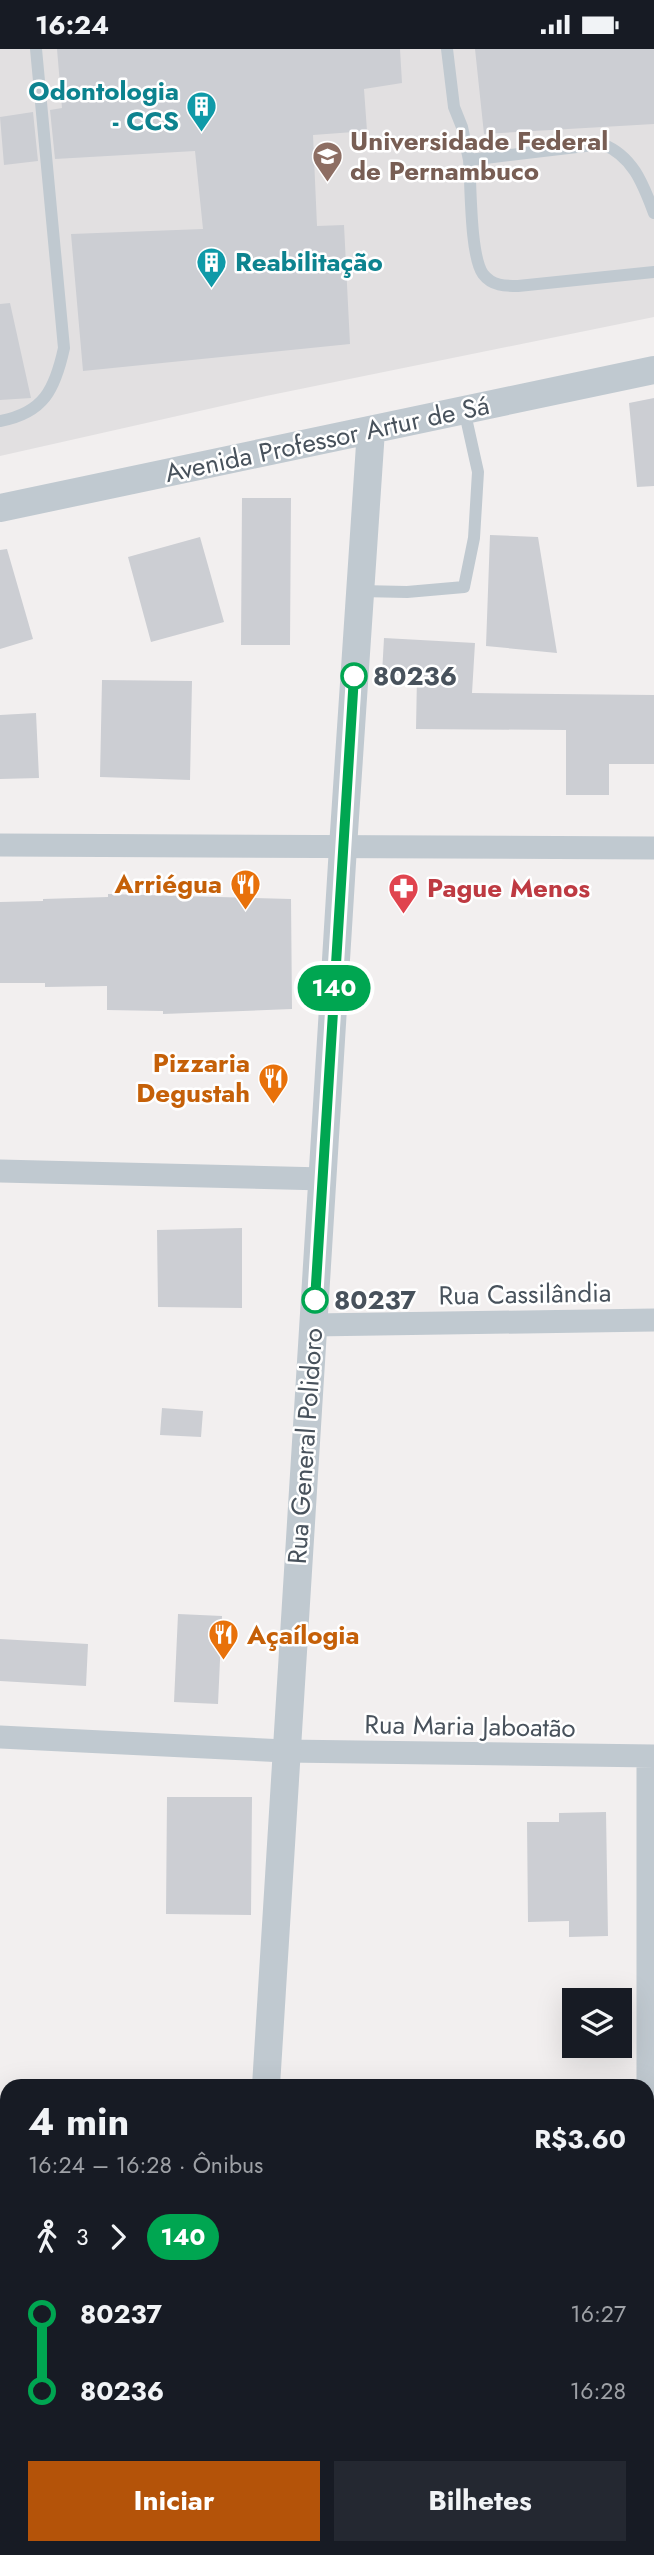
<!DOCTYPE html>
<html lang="pt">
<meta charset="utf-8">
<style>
body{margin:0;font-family:Jost,sans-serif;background:#242831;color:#f1f3f6;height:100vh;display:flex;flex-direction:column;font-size:26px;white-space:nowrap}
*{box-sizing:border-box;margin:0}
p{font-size:23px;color:#9ea1a6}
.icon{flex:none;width:38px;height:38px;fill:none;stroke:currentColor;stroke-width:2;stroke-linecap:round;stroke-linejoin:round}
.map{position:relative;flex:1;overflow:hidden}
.panel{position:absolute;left:0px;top:2030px;width:654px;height:476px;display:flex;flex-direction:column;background:#171b24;border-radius:21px 21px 0 0;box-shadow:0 7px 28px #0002}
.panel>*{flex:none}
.badge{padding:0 14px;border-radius:23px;font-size:24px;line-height:46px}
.buttons{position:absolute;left:562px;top:1939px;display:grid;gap:14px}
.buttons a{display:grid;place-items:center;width:70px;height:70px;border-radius:0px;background:#171b24;box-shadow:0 7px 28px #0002;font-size:35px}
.map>.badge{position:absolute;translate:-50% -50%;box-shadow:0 0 0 4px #fff}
.legs{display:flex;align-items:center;gap:10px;height:77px;padding:0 28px;font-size:23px}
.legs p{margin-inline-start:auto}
.head{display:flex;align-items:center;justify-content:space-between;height:119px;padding:0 28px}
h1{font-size:38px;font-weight:700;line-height:52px}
.button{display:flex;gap:14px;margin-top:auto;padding:14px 28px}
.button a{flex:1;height:80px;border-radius:0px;background:#b45309;color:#fff;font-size:28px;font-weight:700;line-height:80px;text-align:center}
.button a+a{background:#242831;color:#f1f3f6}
ul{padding:0 28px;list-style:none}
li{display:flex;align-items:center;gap:24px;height:77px;font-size:26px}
li i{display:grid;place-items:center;width:10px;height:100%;margin:0 9px;background:currentColor}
li i::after{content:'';width:18px;height:18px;margin:-9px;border:5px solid;border-radius:50%;background:#171b24}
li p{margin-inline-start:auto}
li:first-child i{background:linear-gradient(#0000 50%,currentColor 0)}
li:last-child i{background:linear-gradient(currentColor 50%,#0000 0)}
.status{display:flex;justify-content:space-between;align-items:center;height:49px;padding:0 35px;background:#171b24;direction:ltr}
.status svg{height:19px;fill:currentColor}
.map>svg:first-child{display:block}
.education{fill:#e2e0e1}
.building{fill:#ccced3}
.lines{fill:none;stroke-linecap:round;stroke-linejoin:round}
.service{stroke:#c0c9d0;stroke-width:12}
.minor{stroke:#c0c9d0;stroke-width:23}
.tertiary{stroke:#c0c9d0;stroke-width:28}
.line-1-casing{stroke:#fff;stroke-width:16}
.line-1{stroke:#00a651;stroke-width:10}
.stop-1-dot{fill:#fff;stroke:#00a651;stroke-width:3.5}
.labels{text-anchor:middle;stroke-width:5;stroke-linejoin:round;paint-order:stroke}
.culture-label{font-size:26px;font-weight:bold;fill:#0d838f;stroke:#fff;text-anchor:end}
.education-label{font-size:26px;font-weight:bold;fill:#785e54;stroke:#fff;text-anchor:start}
.street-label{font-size:26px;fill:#48525c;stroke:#fff}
.stop-label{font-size:26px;font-weight:bold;fill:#48525c;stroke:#fff;text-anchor:start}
.food-label{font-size:26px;font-weight:bold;fill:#c56008;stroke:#fff;text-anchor:end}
.health-label{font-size:26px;font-weight:bold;fill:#be3a42;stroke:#fff;text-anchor:start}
</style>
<div class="status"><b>16:24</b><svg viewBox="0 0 49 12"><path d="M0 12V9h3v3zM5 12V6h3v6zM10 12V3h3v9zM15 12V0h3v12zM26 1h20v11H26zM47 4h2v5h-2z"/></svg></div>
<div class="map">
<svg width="654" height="2506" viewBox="0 0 654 2506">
<rect width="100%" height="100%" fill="#f2efef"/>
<path class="education" d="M 0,0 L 654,0 L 654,268 L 266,347 L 0,407 Z"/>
<path class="building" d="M 57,0 L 400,0 L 402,34 L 364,40 L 367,82 L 313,86 L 317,177 L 344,176 L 350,295 L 83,322 L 71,185 L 203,180 L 195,102 L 55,110 L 50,61 L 62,59 Z
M 475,0 L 654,0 L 654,75 L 484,85 Z
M 33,63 L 38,112 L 4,116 L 0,68 Z
M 10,254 L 31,349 L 0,351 L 0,255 Z
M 654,349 L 654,437 L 637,438 L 629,354 Z
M 242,449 L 291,449 L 290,596 L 241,596 Z
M 490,486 L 538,488 L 557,604 L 486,597 Z
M 200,488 L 224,573 L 151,593 L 128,508 Z
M 7,500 L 33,590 L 0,600 L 0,501 Z
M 384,589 L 475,594 L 472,644 L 654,646 L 654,715 L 609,715 L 609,746 L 566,746 L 566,681 L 416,680 L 417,627 L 382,625 Z
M 102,631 L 192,632 L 190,731 L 100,728 Z
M 36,664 L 39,729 L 0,730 L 0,666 Z
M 108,845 L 291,850 L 292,960 L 163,965 L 163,962 L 107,961 L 107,937 L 45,938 L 45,934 L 0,934 L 0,853 L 43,852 L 43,850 L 108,848 Z
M 242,1179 L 242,1259 L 158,1258 L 157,1181 Z
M 162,1359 L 203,1362 L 201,1388 L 160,1386 Z
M 178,1565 L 222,1567 L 218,1655 L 174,1653 Z
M 0,1590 L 88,1595 L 86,1637 L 0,1632 Z
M 167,1748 L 252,1748 L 251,1866 L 166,1865 Z
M 606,1763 L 608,1887 L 569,1888 L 569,1872 L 528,1873 L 527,1773 L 559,1773 L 559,1764 Z"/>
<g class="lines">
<path class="service" d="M 447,0 L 454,58 L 462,78 L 469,111
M 654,164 C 643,135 633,107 602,95 L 469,111 C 471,136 470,207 483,225 C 492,237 505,237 518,237 L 654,223
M 0,372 C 44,364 55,340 64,299 L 36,0
M 360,542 L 407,543 L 464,538 L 474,489 L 478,423 L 464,360"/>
<path class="minor" d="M 0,796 L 654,799
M 0,1122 L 324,1130
M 313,1276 L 654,1271
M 0,1688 L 285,1702 L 654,1707
M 648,2044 L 648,1707
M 0,2359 L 7,2359
M 643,2506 L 643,2499"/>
<path class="tertiary" d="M 0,459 L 654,321
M 266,2037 L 343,798 L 371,381
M 648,2370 L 654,2370
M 242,2506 L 242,2499"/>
</g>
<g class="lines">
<defs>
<path id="line-1" d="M 315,1251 L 354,627"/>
</defs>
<use href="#line-1" class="line-1-casing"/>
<use href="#line-1" class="line-1"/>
</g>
<defs>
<symbol id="building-pin" viewBox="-11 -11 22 30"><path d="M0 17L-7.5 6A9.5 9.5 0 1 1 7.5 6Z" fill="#0f9aa8" stroke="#fff"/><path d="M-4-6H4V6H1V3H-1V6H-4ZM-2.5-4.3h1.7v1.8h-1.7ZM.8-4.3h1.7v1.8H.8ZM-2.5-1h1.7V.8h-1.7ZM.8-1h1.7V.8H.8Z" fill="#fff"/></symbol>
<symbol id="university-pin" viewBox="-11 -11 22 30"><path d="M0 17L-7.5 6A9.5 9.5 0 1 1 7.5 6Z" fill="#8d6e63" stroke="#fff"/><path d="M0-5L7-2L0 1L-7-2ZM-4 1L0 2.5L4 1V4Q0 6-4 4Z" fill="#fff"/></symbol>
<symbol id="restaurant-pin" viewBox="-11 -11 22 30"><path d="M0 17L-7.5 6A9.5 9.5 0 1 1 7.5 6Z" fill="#e8710a" stroke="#fff"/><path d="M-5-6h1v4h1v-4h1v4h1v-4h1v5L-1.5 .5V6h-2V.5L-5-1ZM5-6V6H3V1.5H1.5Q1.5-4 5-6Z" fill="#fff"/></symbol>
<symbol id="pharmacy-pin" viewBox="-11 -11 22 30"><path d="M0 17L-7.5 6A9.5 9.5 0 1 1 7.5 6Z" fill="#e0444e" stroke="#fff"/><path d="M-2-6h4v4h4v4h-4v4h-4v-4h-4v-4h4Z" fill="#fff"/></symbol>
</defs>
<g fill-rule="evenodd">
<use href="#building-pin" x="184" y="40" width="35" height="47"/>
<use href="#university-pin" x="310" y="90" width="35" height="47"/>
<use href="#building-pin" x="194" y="196" width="35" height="47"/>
<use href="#restaurant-pin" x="228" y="818" width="35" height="47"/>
<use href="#pharmacy-pin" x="386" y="822" width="35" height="47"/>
<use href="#restaurant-pin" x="256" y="1012" width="35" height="47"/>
<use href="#restaurant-pin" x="206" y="1568" width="35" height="47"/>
</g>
<g class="stop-1-dot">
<circle cx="354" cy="627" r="12"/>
<circle cx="315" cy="1251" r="12"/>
</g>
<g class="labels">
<g class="culture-label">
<text x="179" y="51">Odontologia<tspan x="179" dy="30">- CCS</tspan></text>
<text x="235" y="222" text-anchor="start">Reabilitação</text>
</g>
<g class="education-label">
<text x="350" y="101">Universidade Federal<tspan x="350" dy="30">de Pernambuco</tspan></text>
</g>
<g class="street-label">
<text transform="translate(327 390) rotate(-12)" y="9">Avenida Professor Artur de Sá</text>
<text transform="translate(525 1245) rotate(-1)" y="9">Rua Cassilândia</text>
<text transform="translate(305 1397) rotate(-86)" y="9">Rua General Polidoro</text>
<text transform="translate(470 1677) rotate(1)" y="9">Rua Maria Jaboatão</text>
</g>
<g class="stop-label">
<text x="373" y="636">80236</text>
<text x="334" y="1260">80237</text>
</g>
<g class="food-label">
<text x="222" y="844">Arriégua</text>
<text x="250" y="1023">Pizzaria<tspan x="250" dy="30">Degustah</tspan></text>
<text x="247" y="1595" text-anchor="start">Açaílogia</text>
</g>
<g class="health-label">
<text x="427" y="848">Pague Menos</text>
</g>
</g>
</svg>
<div class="buttons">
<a><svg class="icon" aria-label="layers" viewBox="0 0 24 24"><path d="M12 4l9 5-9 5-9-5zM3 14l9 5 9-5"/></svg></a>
</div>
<b class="badge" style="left:334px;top:939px;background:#00a651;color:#fff">140</b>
<section class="panel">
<div class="head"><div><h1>4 min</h1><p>16:24 – 16:28 · Ônibus</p></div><b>R$3.60</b></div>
<div class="legs"><svg class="icon" aria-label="walk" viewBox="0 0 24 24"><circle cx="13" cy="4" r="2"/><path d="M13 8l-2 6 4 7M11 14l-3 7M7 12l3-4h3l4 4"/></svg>3<svg class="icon" aria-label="forward" viewBox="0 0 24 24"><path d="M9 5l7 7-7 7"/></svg><b class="badge" style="background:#00a651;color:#fff">140</b></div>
<ul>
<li><i style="color:#00a651"></i><b>80237</b><p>16:27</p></li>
<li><i style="color:#00a651"></i><b>80236</b><p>16:28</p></li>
</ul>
<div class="button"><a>Iniciar</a><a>Bilhetes</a></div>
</section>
</div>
